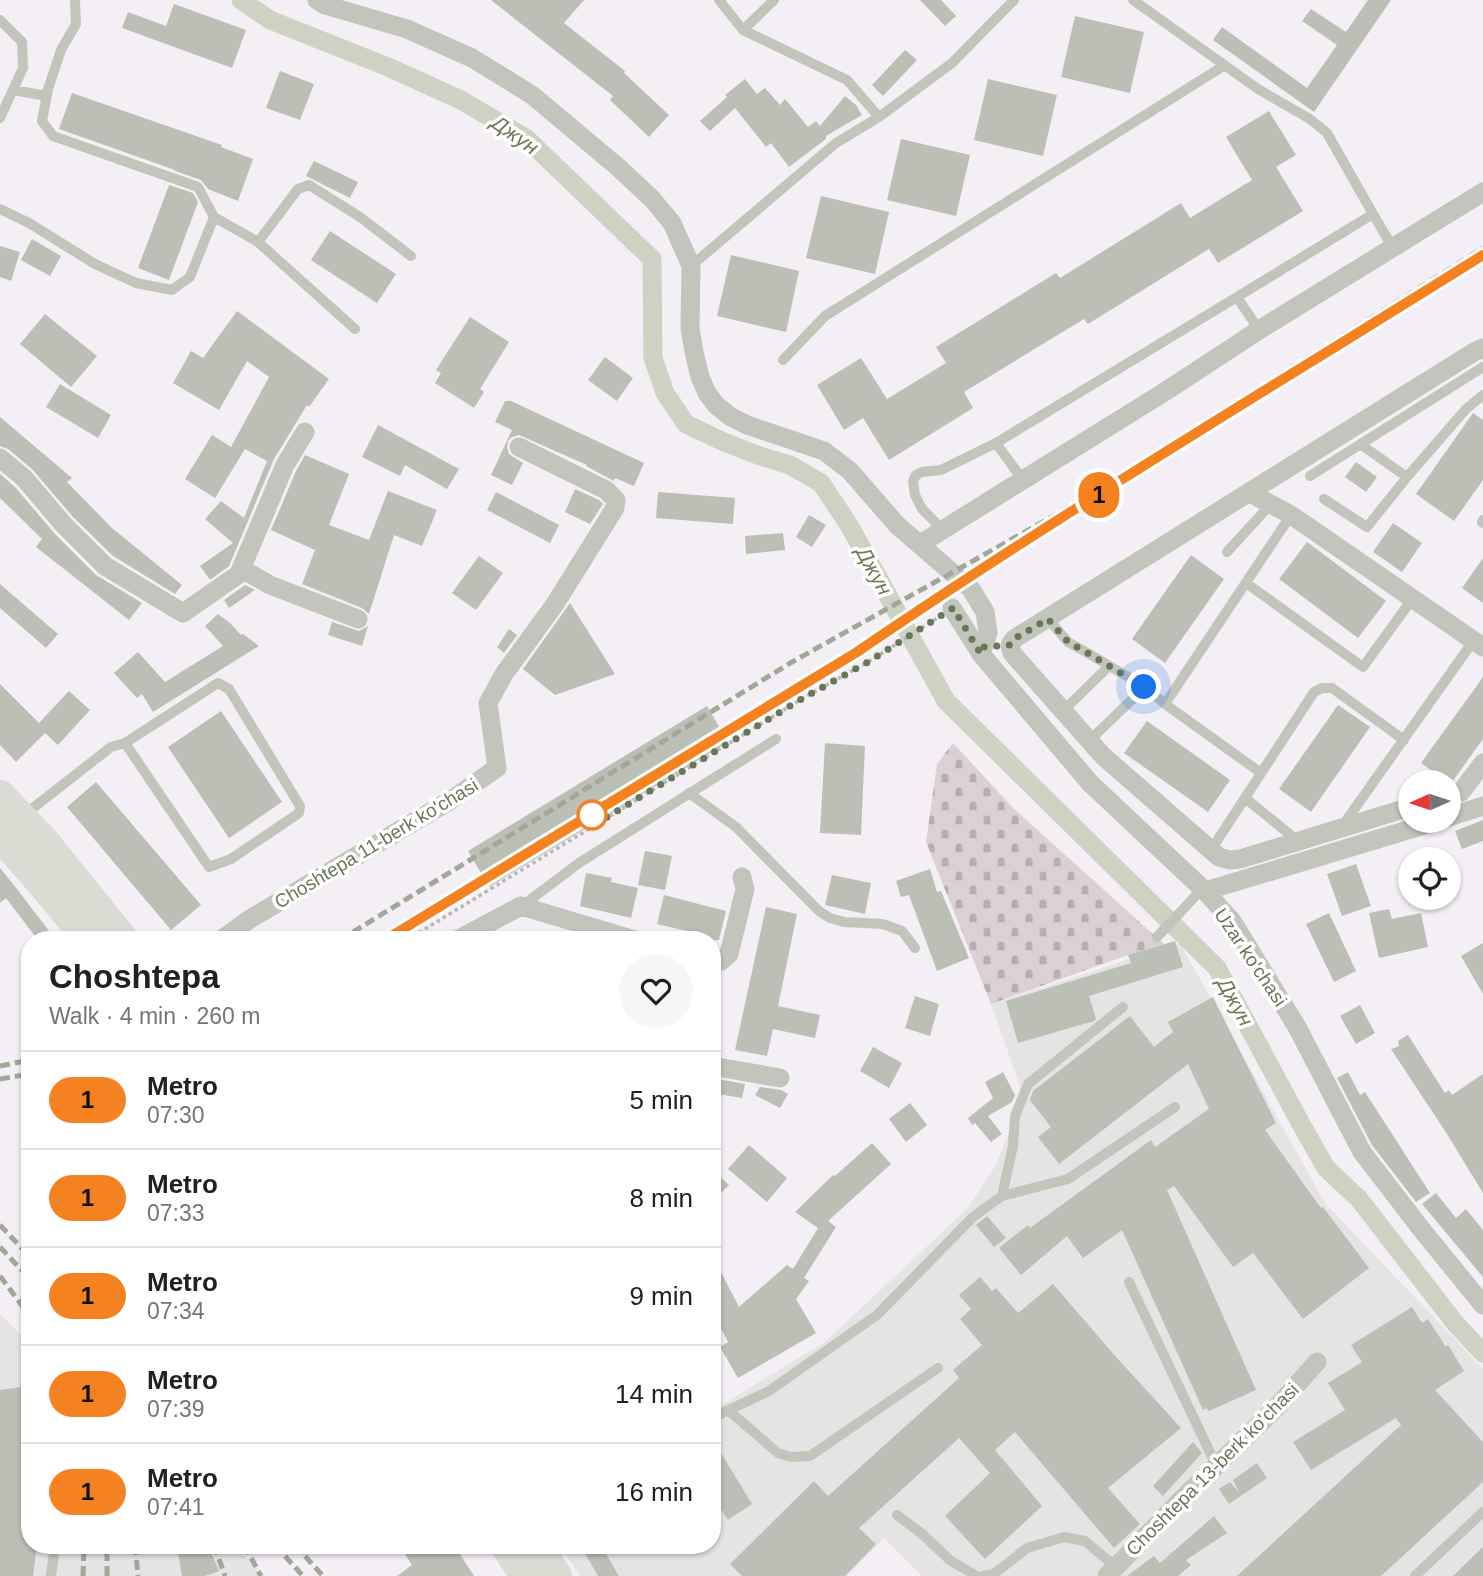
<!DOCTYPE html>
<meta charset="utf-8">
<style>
body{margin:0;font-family:Arial,sans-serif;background:#f6f6f6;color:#202124;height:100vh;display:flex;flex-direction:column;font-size:26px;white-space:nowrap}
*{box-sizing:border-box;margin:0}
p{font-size:23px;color:#757577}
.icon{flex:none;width:38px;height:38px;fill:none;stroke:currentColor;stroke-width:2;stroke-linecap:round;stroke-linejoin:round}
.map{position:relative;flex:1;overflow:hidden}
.panel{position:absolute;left:21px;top:931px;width:700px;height:623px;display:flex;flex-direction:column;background:#fff;border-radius:28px;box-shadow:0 2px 5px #0004}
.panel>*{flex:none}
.badge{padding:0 14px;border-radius:23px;font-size:24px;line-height:46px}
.needle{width:46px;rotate:267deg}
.controls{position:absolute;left:1398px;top:770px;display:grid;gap:14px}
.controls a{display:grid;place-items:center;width:63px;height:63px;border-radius:50%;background:#fff;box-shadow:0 2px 5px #0004;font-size:35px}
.you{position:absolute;width:35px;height:35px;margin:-18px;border:5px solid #fff;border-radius:50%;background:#1a73e8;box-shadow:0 0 0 10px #1a73e833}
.map>.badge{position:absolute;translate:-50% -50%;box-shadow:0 0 0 4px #fff}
.round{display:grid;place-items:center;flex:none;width:74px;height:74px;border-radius:37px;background:#f6f6f6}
.summary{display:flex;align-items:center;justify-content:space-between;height:119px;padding:0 28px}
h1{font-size:33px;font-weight:700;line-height:52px}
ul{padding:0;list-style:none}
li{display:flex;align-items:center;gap:21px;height:98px;padding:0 28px;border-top:2px solid #e0e0e0}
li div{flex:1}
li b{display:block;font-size:26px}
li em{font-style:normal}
li .badge{min-width:77px;font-weight:700;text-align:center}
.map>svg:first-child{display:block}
.built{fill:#e5e3e4}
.cemetery{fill:url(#cemetery-stones)}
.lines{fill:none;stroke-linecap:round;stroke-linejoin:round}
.canal{stroke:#cdd2c3;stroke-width:19}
.building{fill:#bcbfb5}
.path{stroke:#b6b9b2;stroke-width:3.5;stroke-dasharray:3.5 3.5;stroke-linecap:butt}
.service{stroke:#c1c5bc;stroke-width:10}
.minor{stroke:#c1c5bc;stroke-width:19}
.primary{stroke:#d8dcd3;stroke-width:32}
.rail{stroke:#a1a899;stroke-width:5;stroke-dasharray:10 5;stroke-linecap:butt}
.line-casing{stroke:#fff;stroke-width:16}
.line{stroke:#f58220;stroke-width:10}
.walk{stroke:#697759;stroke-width:7;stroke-dasharray:0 12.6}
.stop-dot{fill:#fff;stroke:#f58220;stroke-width:3.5}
.labels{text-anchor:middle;stroke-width:7;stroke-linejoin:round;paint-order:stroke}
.street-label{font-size:19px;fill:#697759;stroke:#fff}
.water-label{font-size:21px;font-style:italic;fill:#707958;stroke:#fff}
</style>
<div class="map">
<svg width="1483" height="1576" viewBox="0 0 1483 1576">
<defs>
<pattern id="cemetery-stones" width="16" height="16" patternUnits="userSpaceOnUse" patternTransform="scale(1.75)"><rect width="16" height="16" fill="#dbd0d4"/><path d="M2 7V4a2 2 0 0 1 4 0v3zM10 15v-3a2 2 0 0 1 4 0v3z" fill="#b6aeaf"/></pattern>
</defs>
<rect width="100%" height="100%" fill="#f4eff4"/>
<path class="built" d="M 1180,943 L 1325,1203 L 1483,1369 L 1483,1576 L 922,1576 L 884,1538 L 847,1576 L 580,1576 L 559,1545 L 712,1545 L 712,1411 L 826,1341 L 968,1208 L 996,1165 L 1015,1116 L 1026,1103 L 991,1004 Z
M 0,1314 L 30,1343 L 30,1545 L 234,1545 L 265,1576 L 0,1576 Z"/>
<path class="cemetery" d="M 953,743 L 1014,809 L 1164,944 L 1128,955 L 991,1004 L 926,842 L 937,764 Z"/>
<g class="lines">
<path class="canal" d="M 241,0 L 270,20 L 388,67 L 461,100 L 527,139 L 652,259 L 653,358 L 665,393 L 686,424 L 724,442 L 760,456 L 790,465 L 821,483 L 849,525 L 946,701 L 1217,968 L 1301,1124 L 1326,1168 L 1359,1199 L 1455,1323 L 1483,1353"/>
</g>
<path class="building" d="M 491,0 L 584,0 L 564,23 L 625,71 L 624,73 L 669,115 L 649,137 L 610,100 L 613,96 Z
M 920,0 L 941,0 L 956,16 L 945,26 Z
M 1368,0 L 1391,0 L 1314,112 L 1213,40 L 1222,27 L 1307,88 L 1337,45 L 1302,21 L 1311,9 L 1346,32 Z
M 174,4 L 246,30 L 232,68 L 122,28 L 128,12 L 166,26 Z
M 1075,16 L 1144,32 L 1130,93 L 1061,77 Z
M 905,50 L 917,60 L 883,96 L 872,85 Z
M 280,71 L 314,84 L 300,120 L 266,108 Z
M 745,79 L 757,94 L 765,88 L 780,105 L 785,99 L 808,127 L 816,121 L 820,126 L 845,96 L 856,105 L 862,115 L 826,136 L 826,139 L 789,167 L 771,143 L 766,147 L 735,108 L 710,131 L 700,121 L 727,97 L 725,95 Z
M 988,79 L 1057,95 L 1043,156 L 974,140 Z
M 72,93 L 222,145 L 221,147 L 253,159 L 238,201 L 208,189 L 201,180 L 175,171 L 175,170 L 59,129 Z
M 1269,111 L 1296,155 L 1276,167 L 1303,211 L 1218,263 L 1209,249 L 1088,324 L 1084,319 L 964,392 L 973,408 L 889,460 L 863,418 L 844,430 L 817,385 L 861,358 L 887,399 L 946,363 L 936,347 L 1056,273 L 1060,278 L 1181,203 L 1190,218 L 1252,180 L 1226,137 Z
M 901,139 L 970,155 L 956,216 L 887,200 Z
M 314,161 L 358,182 L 350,198 L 306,176 Z
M 169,185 L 193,193 L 198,202 L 169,280 L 138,268 Z
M 821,196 L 889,212 L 875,274 L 806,258 Z
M 330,231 L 396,274 L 377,303 L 311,260 Z
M 32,239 L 61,256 L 50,276 L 21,260 Z
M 0,246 L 20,252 L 11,281 L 0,277 Z
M 731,255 L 799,271 L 786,332 L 717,316 Z
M 237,311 L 329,379 L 309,407 L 307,405 L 274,459 L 229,566 L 210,580 L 200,566 L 233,543 L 205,519 L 221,501 L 244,518 L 267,461 L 245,449 L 215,498 L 185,479 L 212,435 L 231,447 L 269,377 L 247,361 L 219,410 L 173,383 L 191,351 L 203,358 Z
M 45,314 L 97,356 L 71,387 L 20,344 Z
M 470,317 L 509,342 L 480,389 L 484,392 L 474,408 L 435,383 L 441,373 L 436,370 Z
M 605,357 L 633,378 L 617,401 L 588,380 Z
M 60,384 L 111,415 L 98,438 L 46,407 Z
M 505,401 L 511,401 L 644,463 L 634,486 L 615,478 L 614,481 L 586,466 L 587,465 L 519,435 L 512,437 L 508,441 L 507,447 L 509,454 L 523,463 L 512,485 L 491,475 L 512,430 L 495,422 Z
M 1473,413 L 1483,420 L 1483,480 L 1454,521 L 1416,494 Z
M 0,417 L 72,478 L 67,482 L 112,528 L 182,585 L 175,594 L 113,556 L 73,517 L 32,469 L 8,449 L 0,446 Z
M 378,425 L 459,469 L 447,489 L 405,465 L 400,476 L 362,457 Z
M 305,455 L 349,474 L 329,525 L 369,540 L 388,491 L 437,510 L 422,546 L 394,535 L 369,614 L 362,608 L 302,584 L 315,550 L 271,530 L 296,471 Z
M 1356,462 L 1377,477 L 1366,492 L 1345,477 Z
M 0,474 L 15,487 L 55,534 L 96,575 L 142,603 L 129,620 L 36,547 L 42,539 L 0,498 Z
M 575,489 L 599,500 L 603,504 L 590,524 L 565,512 Z
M 496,492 L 559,525 L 550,543 L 487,510 Z
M 658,492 L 735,498 L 733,524 L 656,518 Z
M 809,515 L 826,525 L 812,547 L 796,537 Z
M 1393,523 L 1422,543 L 1402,572 L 1373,552 Z
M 783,533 L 785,550 L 746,554 L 745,536 Z
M 1307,542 L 1386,601 L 1358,638 L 1279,579 Z
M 1191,555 L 1224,579 L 1165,663 L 1132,639 Z
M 479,556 L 503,573 L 476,610 L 452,593 Z
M 1483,558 L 1483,603 L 1462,588 Z
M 0,584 L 58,634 L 46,648 L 0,608 Z
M 245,585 L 255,590 L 229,608 L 224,600 Z
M 570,603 L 615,674 L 555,695 L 523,669 Z
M 218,614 L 230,623 L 241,635 L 243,634 L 259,646 L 153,712 L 142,694 L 137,698 L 114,673 L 138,652 L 165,682 L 223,646 L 205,626 Z
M 332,622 L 359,631 L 368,626 L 362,646 L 328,635 Z
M 509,629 L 517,635 L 504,653 L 497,647 Z
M 1483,677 L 1483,739 L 1452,782 L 1449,783 L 1421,763 Z
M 0,684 L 39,723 L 69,691 L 90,710 L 58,745 L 45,733 L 16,762 L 0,745 Z
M 1338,705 L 1370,727 L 1311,812 L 1279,789 Z
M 707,706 L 728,742 L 489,887 L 468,851 Z
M 221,711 L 282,802 L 229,838 L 168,747 Z
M 1147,721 L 1230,780 L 1208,812 L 1124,753 Z
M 825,743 L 865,746 L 861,835 L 820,833 Z
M 96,782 L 201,905 L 171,930 L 67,807 Z
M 1483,820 L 1483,841 L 1462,849 L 1455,831 Z
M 645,851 L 672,856 L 665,890 L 638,885 Z
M 1356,864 L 1371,906 L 1342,916 L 1327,874 Z
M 0,868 L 17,889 L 56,940 L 38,940 L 6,898 L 0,903 Z
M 930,869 L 937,892 L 941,891 L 969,958 L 937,971 L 909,895 L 901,897 L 896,881 Z
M 586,873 L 612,878 L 611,882 L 638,888 L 631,918 L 580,906 Z
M 832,875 L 871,883 L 865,914 L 825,905 Z
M 664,895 L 726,911 L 719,940 L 701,940 L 702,936 L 691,932 L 657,924 Z
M 766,907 L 797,914 L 778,1006 L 820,1015 L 815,1038 L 773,1029 L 767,1056 L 735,1050 Z
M 1389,909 L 1392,919 L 1421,913 L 1428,947 L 1379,958 L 1369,913 Z
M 1329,913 L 1356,971 L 1334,982 L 1306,924 Z
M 1175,941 L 1183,967 L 1089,996 L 1096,1019 L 1094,1021 L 1018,1043 L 1006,1001 L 1131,963 L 1128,955 Z
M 1483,943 L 1483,994 L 1461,956 Z
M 915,996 L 939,1004 L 930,1036 L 905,1028 Z
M 1213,997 L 1276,1123 L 1265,1130 L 1321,1208 L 1323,1207 L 1369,1268 L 1303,1319 L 1253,1253 L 1233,1267 L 1174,1186 L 1167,1190 L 1256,1390 L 1209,1411 L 1206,1408 L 1203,1410 L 1122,1230 L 1083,1258 L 1067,1236 L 1021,1275 L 999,1248 L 1028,1225 L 1030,1228 L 1151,1140 L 1155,1147 L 1209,1109 L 1188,1064 L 1059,1164 L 1038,1137 L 1051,1127 L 1030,1100 L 1033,1091 L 1130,1016 L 1154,1047 L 1173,1032 L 1168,1022 Z
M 1360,1005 L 1375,1033 L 1356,1044 L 1340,1016 Z
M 1408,1035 L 1445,1093 L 1449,1090 L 1452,1095 L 1483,1074 L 1483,1193 L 1445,1131 L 1391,1049 L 1399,1046 L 1398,1041 Z
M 873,1047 L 902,1063 L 889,1088 L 860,1071 Z
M 1003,1072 L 1015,1095 L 1012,1102 L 988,1116 L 1002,1134 L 991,1142 L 975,1123 L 972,1125 L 968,1118 L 993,1098 L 985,1082 Z
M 1348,1072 L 1360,1095 L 1365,1092 L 1430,1193 L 1416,1202 L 1372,1145 L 1337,1078 Z
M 712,1078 L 745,1084 L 742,1098 L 712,1093 Z
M 760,1087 L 781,1090 L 788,1094 L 780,1108 L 755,1095 Z
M 910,1103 L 927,1125 L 906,1142 L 889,1119 Z
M 872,1143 L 891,1164 L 828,1221 L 836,1227 L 804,1278 L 809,1281 L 796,1299 L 816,1333 L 738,1378 L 720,1347 L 728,1342 L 712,1312 L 712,1255 L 739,1307 L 787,1265 L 793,1269 L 818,1228 L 795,1212 L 833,1175 L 835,1176 Z
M 749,1145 L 787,1178 L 767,1202 L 728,1169 Z
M 712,1169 L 729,1185 L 712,1202 Z
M 1436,1193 L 1456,1218 L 1466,1209 L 1483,1230 L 1483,1277 L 1422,1204 Z
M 987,1216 L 1006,1238 L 994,1247 L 976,1225 Z
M 980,1277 L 992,1291 L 996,1288 L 1018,1313 L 1053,1284 L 1117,1358 L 1181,1428 L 1108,1488 L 1140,1524 L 1114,1548 L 1015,1432 L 995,1450 L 1042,1506 L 985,1559 L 945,1516 L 990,1473 L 959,1438 L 859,1528 L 876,1544 L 845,1576 L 742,1576 L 730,1564 L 814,1481 L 828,1496 L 959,1378 L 953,1370 L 982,1345 L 960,1319 L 971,1309 L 959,1295 Z
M 1412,1307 L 1422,1323 L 1428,1319 L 1446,1347 L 1448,1345 L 1464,1371 L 1435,1390 L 1483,1442 L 1483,1482 L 1381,1576 L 1237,1576 L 1401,1425 L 1396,1418 L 1311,1470 L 1293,1442 L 1345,1410 L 1328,1383 L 1362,1362 L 1351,1345 Z
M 29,1386 L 30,1545 L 37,1545 L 33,1576 L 0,1576 L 0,1390 Z
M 712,1438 L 752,1504 L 728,1520 L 712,1495 Z
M 1193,1442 L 1202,1453 L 1163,1496 L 1153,1486 Z
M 1257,1463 L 1267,1478 L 1229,1504 L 1219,1489 L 1230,1482 L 1239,1492 L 1233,1480 Z
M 1214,1516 L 1227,1533 L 1186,1560 L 1191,1565 L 1178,1576 L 1127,1576 L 1154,1556 L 1160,1563 Z
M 177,1545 L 208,1545 L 219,1571 L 205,1576 L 182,1576 Z
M 399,1545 L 454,1545 L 474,1576 L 397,1576 L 412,1565 Z
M 580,1545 L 601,1545 L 619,1576 L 598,1576 Z
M 1483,1547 L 1483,1576 L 1453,1576 Z"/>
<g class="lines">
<path class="path" d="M 407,940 L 805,697 L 868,662 L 939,617"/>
<path class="service" d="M 719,0 L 743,30 L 847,80 L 879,117
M 1133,0 L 1258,89 L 1310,119 L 1327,133 L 1373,214
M 0,20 L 22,42 L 23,68 L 0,118
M 743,30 L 774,0
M 13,90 L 47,96
M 0,209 L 29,223 L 95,264 L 136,283 L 172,290 L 190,277 L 214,217 L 198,187 L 53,136 L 42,121 L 48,89 L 61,50 L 76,24 L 75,0
M 214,217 L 258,242 L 355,329
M 258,242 L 298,189 L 309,185 L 360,217 L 411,256
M 691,266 L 836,143 L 879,117 L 952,63 L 1014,0
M 1237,297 L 1373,214 L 1393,248
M 783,360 L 825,316 L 1225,65
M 996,443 L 1237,297 L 1259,330
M 1360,444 L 1407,477 L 1466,409 L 1483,395
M 1310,476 L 1483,367
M 1324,499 L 1367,527 L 1407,477
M 1483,520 L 1482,522 L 1483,523
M 943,530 L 922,509 L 915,495 L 913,481 L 916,475 L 922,472 L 941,470 L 996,443 L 1023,480
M 1227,552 L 1271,504
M 1246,583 L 1363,667 L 1413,598
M 1048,619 L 1068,642 L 1086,652 L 1145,687 L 1165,704
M 1063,711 L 1109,666
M 1089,741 L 1145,687
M 1261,773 L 1165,704 L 1291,515
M 689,793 L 736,827 L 819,911 L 830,918 L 844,922 L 883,924 L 902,931 L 915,948
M 1245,798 L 1298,841
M 24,815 L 111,747 L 125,743 L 209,867 L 231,859 L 299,813 L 300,806 L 229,689 L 218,683 L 125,743
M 1343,825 L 1474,640
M 1211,850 L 1314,692 L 1322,688 L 1332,688 L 1404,740
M 522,906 L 579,863 L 776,739
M 1157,937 L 1202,889
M 1002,1196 L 1013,1146 L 1015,1116 L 1028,1084 L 1123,1007
M 1129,1282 L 1216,1465
M 728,1410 L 778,1453 L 791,1457 L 810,1456 L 938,1368
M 712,1418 L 769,1391 L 877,1315 L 973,1217 L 1002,1196 L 1068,1179 L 1175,1107
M 897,1515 L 921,1533 L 951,1561 L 977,1576
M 51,1576 L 55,1545
M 983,1576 L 994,1574 L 1027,1548 L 1064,1537 L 1085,1541 L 1116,1567
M 1415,1576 L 1483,1512"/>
<path class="minor" d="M 317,0 L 325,5 L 407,29 L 472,58 L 532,95 L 619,168 L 652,199 L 672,223 L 691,266 L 690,328 L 694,352 L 700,377 L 707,393 L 716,405 L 731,417 L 747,425 L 824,451 L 850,471 L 897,525 L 971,589 L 985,612 L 988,633 L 981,654
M 0,458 L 24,478 L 64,525 L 105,566 L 183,613 L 239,574 L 285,465 L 305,432
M 1250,493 L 1291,515 L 1483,647
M 920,544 L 1166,391 L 1259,330 L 1483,192
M 242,569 L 270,585 L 358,619
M 952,608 L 981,654 L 1090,783 L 1205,891 L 1232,921 L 1297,1027 L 1362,1152 L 1422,1230 L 1483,1305
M 1449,796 L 1461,792 L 1483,763
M 1410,807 L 1240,859 L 1229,860 L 1219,857 L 1103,756 L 1012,653 L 1010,645 L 1014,639 L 1474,352 L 1483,348
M 1449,817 L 1483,806
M 1205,891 L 1438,821
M 221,940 L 250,919 L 451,800 L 497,768 L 488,703 L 504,674 L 555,604 L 615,508 L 616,500 L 606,490 L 519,447
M 457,940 L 521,906 L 635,940
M 712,962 L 721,961 L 729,954 L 745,889 L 742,877
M 712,1066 L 780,1078
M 1107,1576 L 1183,1498 L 1275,1409 L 1317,1362"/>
<path class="primary" d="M 0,796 L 43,841 L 123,940
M 0,835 L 33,872 L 90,940
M 506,1545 L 526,1576
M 536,1545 L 556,1576"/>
<path class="rail" d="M 340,940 L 792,662 L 1057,514 L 1483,248
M 385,940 L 857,652 L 1006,554
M 0,1066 L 30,1060
M 0,1079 L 30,1074
M 0,1225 L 30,1257
M 0,1247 L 30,1279
M 0,1276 L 23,1307 L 30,1322
M 135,1545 L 138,1576
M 214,1545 L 225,1576
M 244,1545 L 261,1576
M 275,1545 L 303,1576
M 295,1545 L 323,1576
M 83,1576 L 84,1545
M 107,1576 L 107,1545"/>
</g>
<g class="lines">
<defs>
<path id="line" d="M 385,940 L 857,652 C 1061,513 1274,386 1483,255"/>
</defs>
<use href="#line" class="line-casing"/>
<use href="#line" class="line"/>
<path class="walk" d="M 592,815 L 594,825 L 805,697 L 868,662 L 953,608 L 981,654 L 984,647 L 1010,645 L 1014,639 L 1048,619 L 1068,642 L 1086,652 L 1144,687"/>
</g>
<circle class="stop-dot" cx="592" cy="815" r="14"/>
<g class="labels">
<g class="street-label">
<text transform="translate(376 843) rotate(-31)" y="7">Choshtepa 11-berk ko'chasi</text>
<text transform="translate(1251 957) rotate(56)" y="7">Uzar ko'chasi</text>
<text transform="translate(1212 1469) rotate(-45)" y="7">Choshtepa 13-berk ko'chasi</text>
</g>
<g class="water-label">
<text transform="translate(515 135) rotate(35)" y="7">Джун</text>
<text transform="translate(874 571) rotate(61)" y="7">Джун</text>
<text transform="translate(1235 1002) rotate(61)" y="7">Джун</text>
</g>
</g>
</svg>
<div class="controls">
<a><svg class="needle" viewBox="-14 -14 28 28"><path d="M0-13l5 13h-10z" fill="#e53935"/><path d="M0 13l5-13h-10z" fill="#757577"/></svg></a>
<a><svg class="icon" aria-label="locate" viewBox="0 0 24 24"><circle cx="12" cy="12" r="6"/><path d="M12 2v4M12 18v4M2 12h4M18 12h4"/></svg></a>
</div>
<div class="you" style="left:1144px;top:687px"></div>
<b class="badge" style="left:1099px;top:495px;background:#f58220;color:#111">1</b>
<section class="panel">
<div class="summary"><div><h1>Choshtepa</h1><p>Walk · 4 min · 260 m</p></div><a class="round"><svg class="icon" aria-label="heart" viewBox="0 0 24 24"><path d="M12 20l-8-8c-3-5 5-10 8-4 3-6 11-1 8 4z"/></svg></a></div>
<ul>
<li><span class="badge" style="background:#f58220;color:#111">1</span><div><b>Metro</b><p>07:30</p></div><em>5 min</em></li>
<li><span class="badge" style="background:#f58220;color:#111">1</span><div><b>Metro</b><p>07:33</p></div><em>8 min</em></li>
<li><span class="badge" style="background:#f58220;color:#111">1</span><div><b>Metro</b><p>07:34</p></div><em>9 min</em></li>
<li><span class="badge" style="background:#f58220;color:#111">1</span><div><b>Metro</b><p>07:39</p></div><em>14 min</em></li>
<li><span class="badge" style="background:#f58220;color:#111">1</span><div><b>Metro</b><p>07:41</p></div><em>16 min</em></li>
</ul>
</section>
</div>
